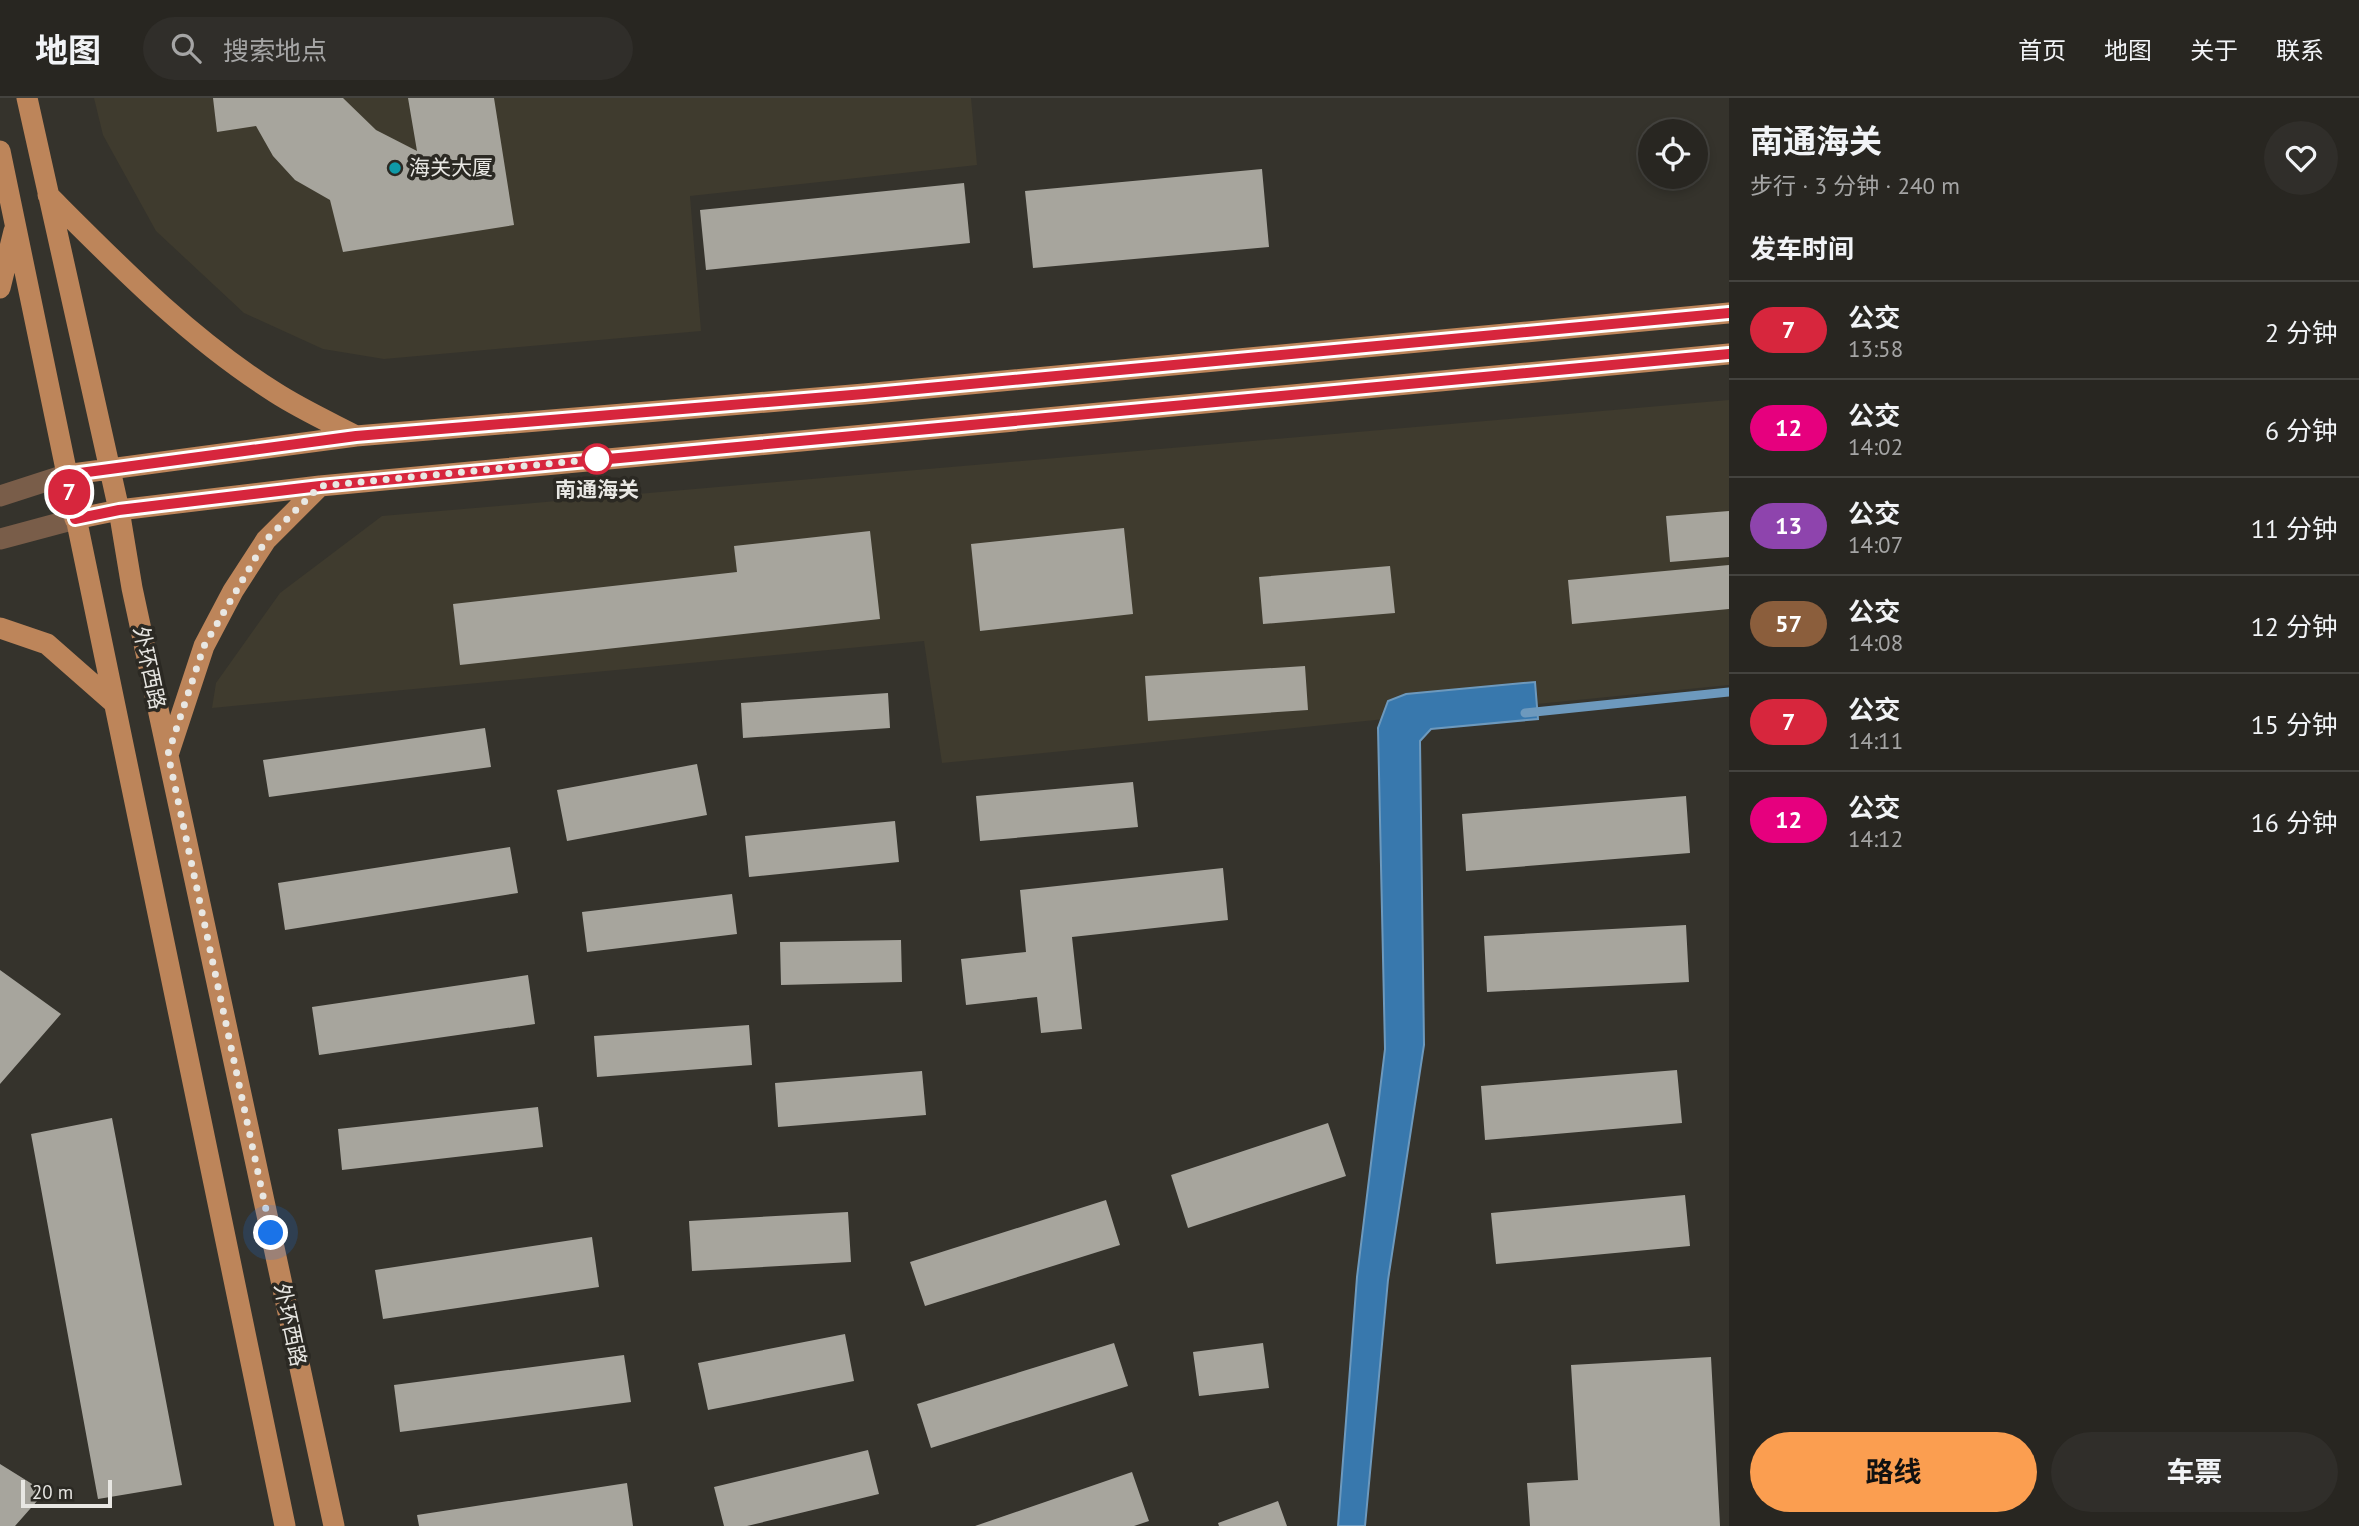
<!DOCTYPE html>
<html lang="zh">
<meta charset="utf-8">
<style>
body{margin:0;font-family:"PT Sans","Noto Sans SC",sans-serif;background:#302e2a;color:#f1f3f6;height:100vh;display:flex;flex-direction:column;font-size:26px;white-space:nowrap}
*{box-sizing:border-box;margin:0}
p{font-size:23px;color:#a5a5a5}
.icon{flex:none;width:38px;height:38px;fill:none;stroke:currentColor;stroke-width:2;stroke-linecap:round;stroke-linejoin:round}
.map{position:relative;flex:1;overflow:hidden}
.details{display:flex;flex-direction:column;background:#282621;width:630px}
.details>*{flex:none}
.badge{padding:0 14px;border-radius:23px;font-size:24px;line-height:46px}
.controls{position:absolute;left:1638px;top:21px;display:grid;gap:14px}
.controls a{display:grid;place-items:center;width:70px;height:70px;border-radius:50%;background:#282621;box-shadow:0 4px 10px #0003,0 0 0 2px #44433f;font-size:35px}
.scale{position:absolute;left:21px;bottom:18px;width:91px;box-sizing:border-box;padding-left:7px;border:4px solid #e8e7e3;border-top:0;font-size:19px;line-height:24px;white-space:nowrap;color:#e8e7e3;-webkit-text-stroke:5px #2b2923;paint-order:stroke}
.you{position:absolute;width:35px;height:35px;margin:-18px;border:5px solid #fff;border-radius:50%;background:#1a73e8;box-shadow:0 0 0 10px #1a73e833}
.map>.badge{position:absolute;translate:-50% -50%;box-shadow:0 0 0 4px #fff}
h2{padding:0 21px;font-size:26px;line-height:63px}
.round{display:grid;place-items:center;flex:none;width:74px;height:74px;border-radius:37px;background:#302e2a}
.head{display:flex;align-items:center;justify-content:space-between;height:119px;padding:0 21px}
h1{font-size:33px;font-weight:700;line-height:52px}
.action{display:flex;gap:14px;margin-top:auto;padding:14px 21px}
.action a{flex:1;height:80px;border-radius:42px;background:#fb9e50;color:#111;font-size:28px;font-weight:700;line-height:80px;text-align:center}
.action a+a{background:#302e2a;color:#f1f3f6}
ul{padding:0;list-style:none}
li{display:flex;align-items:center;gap:21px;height:98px;padding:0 21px;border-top:2px solid #44433f}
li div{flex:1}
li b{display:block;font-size:26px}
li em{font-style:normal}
li .badge{min-width:77px;font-weight:700;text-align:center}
header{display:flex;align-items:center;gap:42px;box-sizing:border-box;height:98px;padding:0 35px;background:#282621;border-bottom:2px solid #44433f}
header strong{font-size:33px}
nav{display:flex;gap:38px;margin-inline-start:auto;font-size:24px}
.search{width:490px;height:63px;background:#302e2a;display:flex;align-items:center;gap:18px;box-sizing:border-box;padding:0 24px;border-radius:38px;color:#a5a5a5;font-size:26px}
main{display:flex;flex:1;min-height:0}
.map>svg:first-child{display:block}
.built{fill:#3f3b2e}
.water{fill:#3878ad;stroke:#6d99bd;stroke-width:2}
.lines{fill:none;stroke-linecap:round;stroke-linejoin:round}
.stream{stroke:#6d99bd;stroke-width:9}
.building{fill:#a7a59d}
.minor{stroke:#795d49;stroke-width:21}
.major{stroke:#bd855a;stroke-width:21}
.line-casing{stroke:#fff;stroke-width:16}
.line{stroke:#d7263d;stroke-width:10}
.walk{stroke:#e8e7e3;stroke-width:7;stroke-dasharray:0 12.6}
.culture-dot{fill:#0f9aa8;stroke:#2b2923;stroke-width:2.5}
.stop-dot{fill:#fff;stroke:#d7263d;stroke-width:3.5}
.labels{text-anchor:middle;stroke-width:7;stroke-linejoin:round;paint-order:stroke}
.poi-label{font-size:21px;fill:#e8e7e3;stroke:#2b2923;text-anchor:start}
.stop-label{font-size:21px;font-weight:bold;fill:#e8e7e3;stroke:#2b2923}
.street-label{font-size:21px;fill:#e8e7e3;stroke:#2b2923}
</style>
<header>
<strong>地图</strong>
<div class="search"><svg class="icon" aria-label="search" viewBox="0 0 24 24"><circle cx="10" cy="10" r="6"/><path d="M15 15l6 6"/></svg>搜索地点</div>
<nav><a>首页</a><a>地图</a><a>关于</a><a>联系</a></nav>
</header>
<main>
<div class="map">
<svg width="1729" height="1428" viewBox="0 0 1729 1428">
<rect width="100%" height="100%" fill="#35332c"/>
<path class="built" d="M 94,0 L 971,0 L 977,67 L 690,98 L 701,233 L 384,261 L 323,251 L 244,215 L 156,133 L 103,37 Z
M 1729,302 L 1729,587 L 942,665 L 924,543 L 212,610 L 216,585 L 280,495 L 382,418 Z"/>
<path class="water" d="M 1535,584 L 1538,621 L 1431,631 L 1420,643 L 1424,947 L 1388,1182 L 1365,1428 L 1338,1428 L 1357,1179 L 1385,951 L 1378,630 L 1388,603 L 1406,596 Z"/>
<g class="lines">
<path class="stream" d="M 1525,615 L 1729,594"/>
</g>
<path class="building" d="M 213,0 L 343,0 L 376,32 L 417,53 L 408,0 L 494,0 L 514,127 L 343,154 L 330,102 L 295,82 L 273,58 L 256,28 L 217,34 Z
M 1262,71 L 1269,149 L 1033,170 L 1025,93 Z
M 964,85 L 970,145 L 706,172 L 700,112 Z
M 1729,413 L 1729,459 L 1670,464 L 1666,418 Z
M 1124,430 L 1133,516 L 980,533 L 971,446 Z
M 870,433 L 880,521 L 460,567 L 453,506 L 737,474 L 734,448 Z
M 1729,467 L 1729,511 L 1572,526 L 1568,482 Z
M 1390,468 L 1395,515 L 1263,526 L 1259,479 Z
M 1305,568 L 1308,612 L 1148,623 L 1145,578 Z
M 888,595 L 890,630 L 743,640 L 741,605 Z
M 485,630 L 491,669 L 269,699 L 263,662 Z
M 697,666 L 707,717 L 567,743 L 557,692 Z
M 1133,684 L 1138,729 L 980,743 L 976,698 Z
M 1686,698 L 1690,755 L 1466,773 L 1462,716 Z
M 895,723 L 899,764 L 749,779 L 745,738 Z
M 510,749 L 518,795 L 285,832 L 278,785 Z
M 1223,770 L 1228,822 L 1072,839 L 1082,931 L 1041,935 L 1037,899 L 966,907 L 961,861 L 1026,854 L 1020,792 Z
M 732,796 L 737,836 L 587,854 L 582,814 Z
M 1686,827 L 1689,884 L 1487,894 L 1484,838 Z
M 901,842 L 902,884 L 781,887 L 780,844 Z
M 0,872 L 61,916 L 0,986 Z
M 528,877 L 535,926 L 319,957 L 312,909 Z
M 749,927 L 752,967 L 597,979 L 594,938 Z
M 1677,972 L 1682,1025 L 1485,1042 L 1481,988 Z
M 922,973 L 926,1017 L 778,1029 L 775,985 Z
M 538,1009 L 543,1049 L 342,1072 L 338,1031 Z
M 112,1020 L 182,1387 L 98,1401 L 31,1036 Z
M 1328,1025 L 1346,1078 L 1188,1130 L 1171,1077 Z
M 1685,1097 L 1690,1148 L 1496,1166 L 1491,1115 Z
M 1106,1102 L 1120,1147 L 925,1208 L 910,1164 Z
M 848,1114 L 851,1164 L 692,1173 L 689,1123 Z
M 592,1139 L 599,1189 L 383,1221 L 375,1172 Z
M 845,1236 L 854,1283 L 708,1312 L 698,1265 Z
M 1114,1245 L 1128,1288 L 931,1350 L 917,1306 Z
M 1263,1245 L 1269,1290 L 1199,1298 L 1193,1254 Z
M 624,1257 L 631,1304 L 400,1334 L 394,1287 Z
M 1711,1259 L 1720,1428 L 1530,1428 L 1527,1385 L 1578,1382 L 1571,1267 Z
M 868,1352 L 879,1396 L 747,1428 L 724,1428 L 714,1389 Z
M 0,1366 L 45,1394 L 15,1428 L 0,1428 Z
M 1132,1374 L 1149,1423 L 1134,1428 L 975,1428 Z
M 627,1385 L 633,1428 L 419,1428 L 417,1417 Z
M 1278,1403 L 1287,1428 L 1219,1428 L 1218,1425 Z"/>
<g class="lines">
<path class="minor" d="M 0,398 L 65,377
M 0,441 L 75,421"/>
<path class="major" d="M 27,0 L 119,412 L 132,490 L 334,1428
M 0,53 L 285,1428
M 48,97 C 119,168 190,241 276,295 C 301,311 329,324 356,338
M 0,190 L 14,133
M 65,377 L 356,338 L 864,296 L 1729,215
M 75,421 L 119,412 L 320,388 L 1729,256
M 0,530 L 47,546 L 113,604
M 169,654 L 204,548 L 233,493 L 266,442 L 320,388"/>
</g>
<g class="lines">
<defs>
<path id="line" d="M 1729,215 L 864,296 L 356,338 L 65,377 L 75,421 L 119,412 L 320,388 L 1729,256"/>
</defs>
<use href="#line" class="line-casing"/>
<use href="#line" class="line"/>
<path class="walk" d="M 271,1135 L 168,656 L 204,548 L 266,442 L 320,388 L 597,361"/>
</g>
<circle class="culture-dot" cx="395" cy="70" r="7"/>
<circle class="stop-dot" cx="597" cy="361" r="14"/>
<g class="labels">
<g class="poi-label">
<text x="409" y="77">海关大厦</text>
</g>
<g class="stop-label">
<text x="597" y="399">南通海关</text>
</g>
<g class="street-label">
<text transform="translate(149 570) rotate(78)" y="7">外环西路</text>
<text transform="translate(290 1227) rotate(78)" y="7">外环西路</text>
</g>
</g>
</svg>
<div class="controls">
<a><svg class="icon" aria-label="locate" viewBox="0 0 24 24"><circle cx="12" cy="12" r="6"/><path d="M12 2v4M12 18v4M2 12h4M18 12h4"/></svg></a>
</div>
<div class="scale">20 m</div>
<div class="you" style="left:271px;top:1135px"></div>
<b class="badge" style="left:69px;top:394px;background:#d7263d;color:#fff">7</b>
</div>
<section class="details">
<div class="head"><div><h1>南通海关</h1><p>步行 · 3 分钟 · 240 m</p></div><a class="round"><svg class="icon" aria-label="heart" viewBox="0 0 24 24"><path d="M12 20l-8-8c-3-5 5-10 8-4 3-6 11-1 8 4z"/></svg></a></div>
<h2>发车时间</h2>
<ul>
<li><span class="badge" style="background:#d7263d;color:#fff">7</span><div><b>公交</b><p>13:58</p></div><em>2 分钟</em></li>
<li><span class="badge" style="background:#e6007e;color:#fff">12</span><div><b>公交</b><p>14:02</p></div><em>6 分钟</em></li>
<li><span class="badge" style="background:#8e44ad;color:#fff">13</span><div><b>公交</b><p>14:07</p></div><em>11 分钟</em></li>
<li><span class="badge" style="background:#8b5e3c;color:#fff">57</span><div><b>公交</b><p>14:08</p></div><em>12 分钟</em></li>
<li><span class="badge" style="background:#d7263d;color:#fff">7</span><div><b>公交</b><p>14:11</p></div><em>15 分钟</em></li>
<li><span class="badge" style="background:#e6007e;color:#fff">12</span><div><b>公交</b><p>14:12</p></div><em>16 分钟</em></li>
</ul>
<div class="action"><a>路线</a><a>车票</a></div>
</section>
</main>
